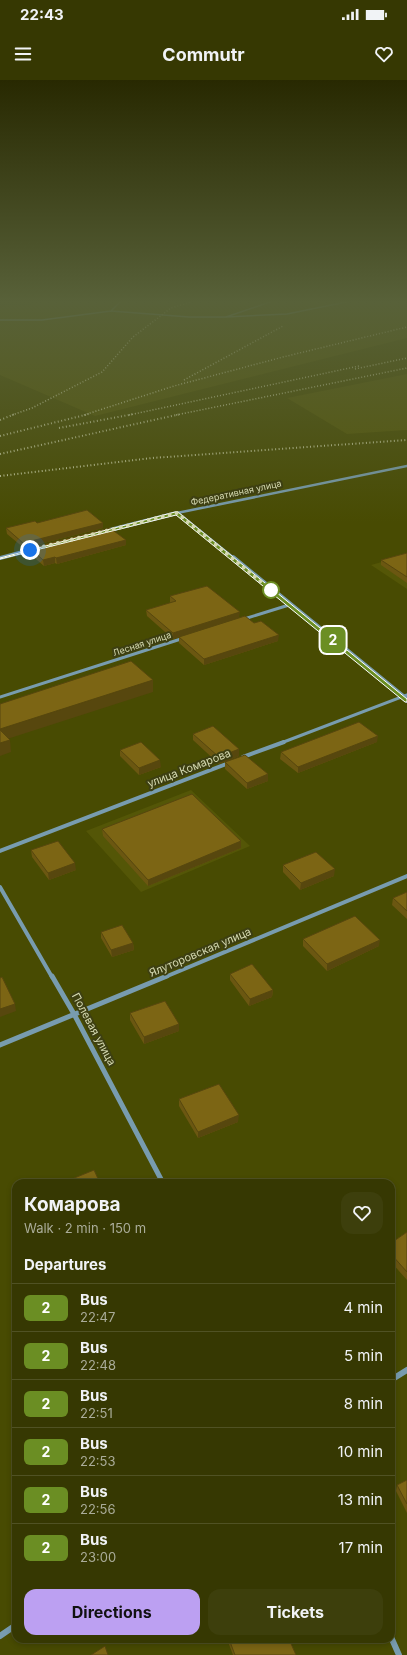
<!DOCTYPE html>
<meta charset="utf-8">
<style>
body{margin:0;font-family:Inter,sans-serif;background:#3d3f0c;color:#f1f3f6;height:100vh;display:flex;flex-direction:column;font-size:15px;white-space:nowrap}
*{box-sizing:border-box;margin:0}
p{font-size:13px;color:#aaac99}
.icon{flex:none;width:22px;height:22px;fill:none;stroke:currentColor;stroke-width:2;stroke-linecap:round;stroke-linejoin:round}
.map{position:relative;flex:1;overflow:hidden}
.panel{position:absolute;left:12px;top:1099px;width:383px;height:464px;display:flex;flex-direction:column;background:#363802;border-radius:12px;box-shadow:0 2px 6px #0003,0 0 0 1px #505224}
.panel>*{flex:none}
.badge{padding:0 8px;border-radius:6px;font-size:14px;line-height:26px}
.you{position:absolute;width:20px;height:20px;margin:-10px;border:3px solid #fff;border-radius:50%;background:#1a73e8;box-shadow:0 0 0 6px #1a73e833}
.map>.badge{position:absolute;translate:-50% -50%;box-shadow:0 0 0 2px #fff}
h2{padding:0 12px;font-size:15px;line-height:36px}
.round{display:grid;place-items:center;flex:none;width:42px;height:42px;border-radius:12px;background:#3d3f0c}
.summary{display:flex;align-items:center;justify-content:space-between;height:68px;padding:0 12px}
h1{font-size:19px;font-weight:700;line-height:30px}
.button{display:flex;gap:8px;margin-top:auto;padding:8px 12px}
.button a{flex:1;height:46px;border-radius:12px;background:#bca0f2;color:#111;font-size:16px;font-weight:700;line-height:46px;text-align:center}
.button a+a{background:#3d3f0c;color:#f1f3f6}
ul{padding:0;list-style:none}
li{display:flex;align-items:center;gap:12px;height:48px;padding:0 12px;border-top:1px solid #505224}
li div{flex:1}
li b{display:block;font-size:15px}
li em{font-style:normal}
li .badge{min-width:44px;font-weight:700;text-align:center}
.status{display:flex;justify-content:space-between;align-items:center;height:28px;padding:0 20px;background:#363802;direction:ltr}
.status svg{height:11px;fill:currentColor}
header{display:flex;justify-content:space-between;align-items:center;height:52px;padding:0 12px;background:#363802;font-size:18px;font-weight:700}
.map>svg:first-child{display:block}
.built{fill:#545607}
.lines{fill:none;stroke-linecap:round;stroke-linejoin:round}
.service{stroke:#789caf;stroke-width:1.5}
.minor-far4{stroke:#789caf;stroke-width:2.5}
.minor-far3{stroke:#789caf;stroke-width:3}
.minor-far2{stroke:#789caf;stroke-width:4}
.minor-far1{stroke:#789caf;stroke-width:5}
.minor{stroke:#789caf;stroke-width:6}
.tertiary-far1{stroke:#789caf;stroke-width:4}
.tertiary{stroke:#789caf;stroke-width:5.5}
.rail-far1{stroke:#c4c89c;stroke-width:1.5;stroke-dasharray:1 2;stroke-linecap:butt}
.rail{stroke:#c4c89c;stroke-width:2;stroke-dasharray:1 2.5;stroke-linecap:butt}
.wall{fill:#6b5711}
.shaded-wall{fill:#57470e}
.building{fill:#7c6514;stroke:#57470e}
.line{fill:#6b8e23;stroke:#fff}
.walk{stroke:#d4d8b0;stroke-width:4;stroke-dasharray:0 7.2}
.stop-dot{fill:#fff;stroke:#6b8e23;stroke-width:2}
.labels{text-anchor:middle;stroke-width:4;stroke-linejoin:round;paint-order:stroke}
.far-street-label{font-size:9px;fill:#d4d8b0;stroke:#3d3f12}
.street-label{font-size:11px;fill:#d4d8b0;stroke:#3d3f12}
</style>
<div class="status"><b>22:43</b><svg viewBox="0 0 49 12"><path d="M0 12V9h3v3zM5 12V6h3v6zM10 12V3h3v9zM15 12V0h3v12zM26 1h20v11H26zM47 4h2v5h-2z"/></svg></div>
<header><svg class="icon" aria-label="menu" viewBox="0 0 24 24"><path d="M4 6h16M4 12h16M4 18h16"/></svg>Commutr<svg class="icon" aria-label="heart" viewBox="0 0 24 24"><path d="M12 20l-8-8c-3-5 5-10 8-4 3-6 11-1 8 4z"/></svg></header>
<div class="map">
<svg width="407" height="1575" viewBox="0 0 407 1575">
<rect width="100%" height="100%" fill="#484b02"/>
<path class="built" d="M 39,222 L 407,222 L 407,258 L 95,336 L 0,295 L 0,228 L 8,225 L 25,226 Z
M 407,294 L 407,350 L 347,354 L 287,318 Z
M 407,475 L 407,509 L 371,485 Z
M 191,710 L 250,766 L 141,812 L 86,751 Z"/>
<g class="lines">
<path class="service" d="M 120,222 L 111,231 L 189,237 L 226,237
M 270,222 L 226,237 L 287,234 L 346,222
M 0,240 L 42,240 L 111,231"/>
<path class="minor-far4" d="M 177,433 L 407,386"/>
<path class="minor-far3" d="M 244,539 L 289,525
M 0,617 L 184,558
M 281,663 L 407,615"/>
<path class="minor-far2" d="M 243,677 L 284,662
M 0,771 L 229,683
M 0,807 L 52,897
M 165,897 L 407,796"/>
<path class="minor-far1" d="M 52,896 L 74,934 L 163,1103
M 0,965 L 167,896"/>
<path class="minor" d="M 391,1300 L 407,1290
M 0,1556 L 16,1545
M 391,1557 L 399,1575"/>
<path class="tertiary-far1" d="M 102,452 L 177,433 L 234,479
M 0,478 L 38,468"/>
<path class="tertiary" d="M 233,478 L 407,620"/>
<path class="rail-far1" d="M 355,289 L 407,278
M 184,300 L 283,246
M 12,335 L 32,328 L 102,292 L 133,257 L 171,228 L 191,222
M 84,335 L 174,306 L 283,277 L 407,247
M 129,335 L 359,286
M 176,335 L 407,288"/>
<path class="rail" d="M 0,340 L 15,334
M 59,348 L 134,334
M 0,356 L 89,334
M 0,374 L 181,334
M 0,396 L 152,378 L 407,360"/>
</g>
<path class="wall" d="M 37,443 L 103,443 L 103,448 L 24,468 L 7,454 L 6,448 Z
M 126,460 L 126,465 L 57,484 L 55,483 L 44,486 L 30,474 L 30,468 Z
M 407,473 L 407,503 L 381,485 L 381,480 Z
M 170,516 L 239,538 L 173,559 L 147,536 L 146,530 L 171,523 L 170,522 Z
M 254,543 L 278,561 L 204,585 L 179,563 L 179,557 Z
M 193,654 L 239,669 L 239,676 L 219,684 L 193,660 Z
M 377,662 L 298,693 L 280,679 L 281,672 Z
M 120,670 L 161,687 L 139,695 L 120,676 Z
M 225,682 L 268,694 L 268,701 L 247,709 L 225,689 Z
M 102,749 L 241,768 L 148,806 L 103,756 Z
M 31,770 L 76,790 L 49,800 L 32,777 Z
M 283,785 L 334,796 L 300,810 L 283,792 Z
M 407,812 L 407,839 L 392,825 L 393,818 Z
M 101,852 L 133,863 L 134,870 L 112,877 L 101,858 Z
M 303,859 L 379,866 L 327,891 L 303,866 Z
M 230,894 L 273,910 L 272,917 L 249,926 L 230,900 Z
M 130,933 L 179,944 L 179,951 L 144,964 L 130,940 Z
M 179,1019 L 238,1042 L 198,1058 L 179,1026 Z
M 407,1152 L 407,1200 L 391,1182 L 391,1163 Z
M 407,1400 L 407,1433 L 396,1411 L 397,1405 Z
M 227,1559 L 289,1559 L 296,1575 L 233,1575 Z"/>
<path class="shaded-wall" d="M 103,443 L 103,448 L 24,468 L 23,463 Z
M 126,460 L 126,465 L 57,484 L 56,478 Z
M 55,477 L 55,483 L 44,486 L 43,480 Z
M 240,532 L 239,538 L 173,559 L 173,553 Z
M 279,555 L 278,561 L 204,585 L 204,579 Z
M 153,600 L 153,612 L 1,661 L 0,649 Z
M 378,656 L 377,662 L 298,693 L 298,687 Z
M 10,660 L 11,672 L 0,676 L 0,663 Z
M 239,669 L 239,676 L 219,684 L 219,677 Z
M 160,680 L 161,687 L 139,695 L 139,688 Z
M 268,694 L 268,701 L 247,709 L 247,703 Z
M 241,761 L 241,768 L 148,806 L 148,800 Z
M 75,783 L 76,790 L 49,800 L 48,793 Z
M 335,789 L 334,796 L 300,810 L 301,803 Z
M 380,860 L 379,866 L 327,891 L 327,884 Z
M 133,863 L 134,870 L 112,877 L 111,870 Z
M 273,910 L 272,917 L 249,926 L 250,919 Z
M 15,924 L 16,931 L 0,937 L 0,929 Z
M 179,944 L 179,951 L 144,964 L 144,957 Z
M 239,1035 L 238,1042 L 198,1058 L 198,1052 Z"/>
<path class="building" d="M 87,430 L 103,443 L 23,463 L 6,448 L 35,441 L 37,443 Z
M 110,448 L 126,460 L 56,478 L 55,477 L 43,480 L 30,468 Z
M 407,473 L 407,497 L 381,480 Z
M 207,506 L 240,532 L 173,553 L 146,530 L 176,521 L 170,516 Z
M 245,536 L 254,543 L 261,541 L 279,555 L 204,579 L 179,557 Z
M 131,581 L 153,600 L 0,649 L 0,624 Z
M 359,642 L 378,656 L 298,687 L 281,672 Z
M 213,646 L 239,669 L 219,677 L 193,654 Z
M 0,650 L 10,660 L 0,663 Z
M 141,662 L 160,680 L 139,688 L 120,670 Z
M 245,675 L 268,694 L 247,703 L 225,682 Z
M 192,714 L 241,761 L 148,800 L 102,749 Z
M 58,761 L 75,783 L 48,793 L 31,770 Z
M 316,772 L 335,789 L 301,803 L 283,785 Z
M 407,812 L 407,831 L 393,818 Z
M 355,836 L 380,860 L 327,884 L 303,859 Z
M 122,845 L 133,863 L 111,870 L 101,852 Z
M 252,884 L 273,910 L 250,919 L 230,894 Z
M 2,897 L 15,924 L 0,929 L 0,898 Z
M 165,921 L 179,944 L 144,957 L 130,933 Z
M 219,1004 L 239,1035 L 198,1052 L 179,1019 Z
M 94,1090 L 100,1103 L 62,1103 Z
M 407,1152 L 407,1192 L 391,1174 L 391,1163 Z
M 16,1393 L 16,1400 L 13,1394 Z
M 407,1400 L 407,1424 L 397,1405 Z
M 229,1559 L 289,1559 L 296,1575 L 235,1575 Z
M 105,1566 L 108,1575 L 91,1575 Z"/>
<linearGradient id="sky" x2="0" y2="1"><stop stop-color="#282901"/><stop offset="0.5" stop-color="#586139"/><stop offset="1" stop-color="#586139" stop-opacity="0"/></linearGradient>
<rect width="407" height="443" fill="url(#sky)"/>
<path class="line" d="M 175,432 L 178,432 L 407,619 L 407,622 L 405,622 L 176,435 L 0,479 L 0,478 Z"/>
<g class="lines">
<path class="walk" d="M 30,470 L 177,433 L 271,510"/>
</g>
<circle class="stop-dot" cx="271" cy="510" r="8"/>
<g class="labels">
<g class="far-street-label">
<text transform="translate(236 413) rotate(-12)" y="3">Федеративная улица</text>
<text transform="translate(142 564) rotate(-18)" y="3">Лесная улица</text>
</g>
<g class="street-label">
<text transform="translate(189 688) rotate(-21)" y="4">улица Комарова</text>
<text transform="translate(200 872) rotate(-23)" y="4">Ялуторовская улица</text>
<text transform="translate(94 949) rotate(62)" y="4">Полевая улица</text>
</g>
</g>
</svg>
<div class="you" style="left:30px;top:470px"></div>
<b class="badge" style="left:333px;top:560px;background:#6b8e23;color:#fff">2</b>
<section class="panel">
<div class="summary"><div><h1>Комарова</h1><p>Walk · 2 min · 150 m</p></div><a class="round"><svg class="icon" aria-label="heart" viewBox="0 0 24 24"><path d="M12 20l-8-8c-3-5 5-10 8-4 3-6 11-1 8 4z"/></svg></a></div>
<h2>Departures</h2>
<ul>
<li><span class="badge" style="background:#6b8e23;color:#fff">2</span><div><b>Bus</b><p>22:47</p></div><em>4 min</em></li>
<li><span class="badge" style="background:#6b8e23;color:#fff">2</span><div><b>Bus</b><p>22:48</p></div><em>5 min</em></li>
<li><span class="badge" style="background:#6b8e23;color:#fff">2</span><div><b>Bus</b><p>22:51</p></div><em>8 min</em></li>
<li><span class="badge" style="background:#6b8e23;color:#fff">2</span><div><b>Bus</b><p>22:53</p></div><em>10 min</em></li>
<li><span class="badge" style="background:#6b8e23;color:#fff">2</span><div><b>Bus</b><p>22:56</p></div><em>13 min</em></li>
<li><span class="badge" style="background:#6b8e23;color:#fff">2</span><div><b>Bus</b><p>23:00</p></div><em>17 min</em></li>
</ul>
<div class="button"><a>Directions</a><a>Tickets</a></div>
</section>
</div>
